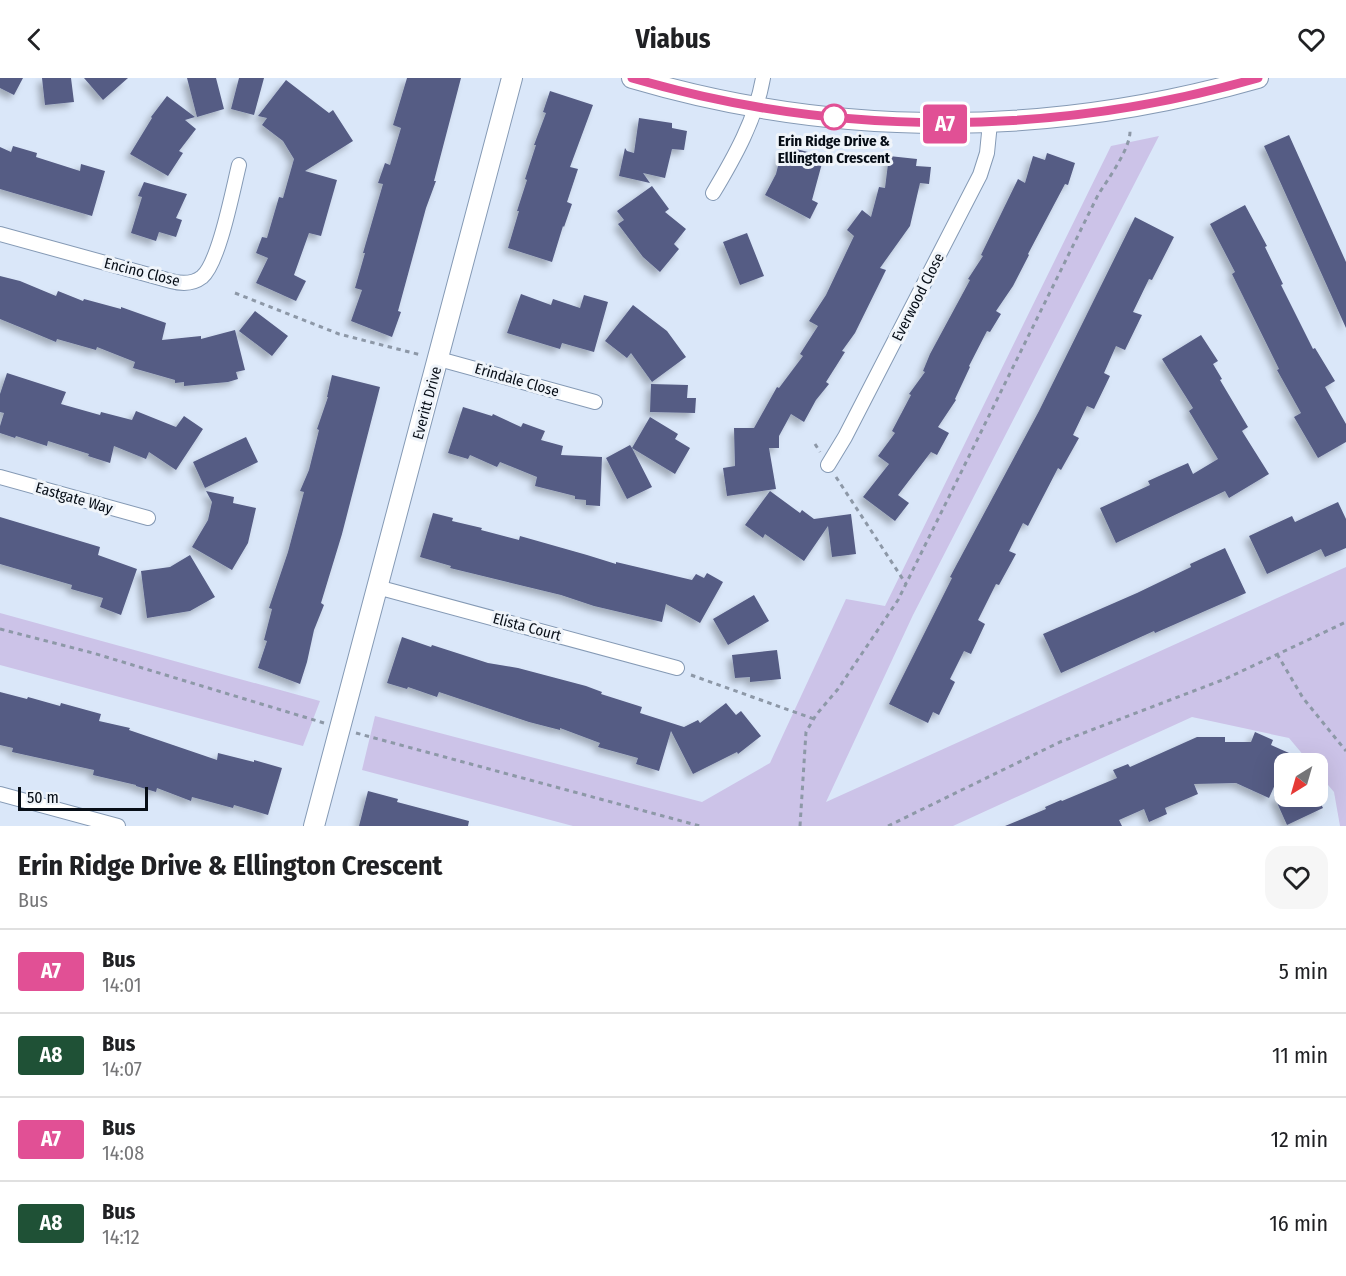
<!DOCTYPE html>
<style>
body{margin:0;font-family:"Fira Sans Condensed",sans-serif;background:#f6f6f6;color:#202124;height:100vh;display:flex;flex-direction:column;font-size:22px;white-space:nowrap}
*{box-sizing:border-box;margin:0}
p{font-size:20px;color:#757577}
.icon{flex:none;width:33px;height:33px;fill:none;stroke:currentColor;stroke-width:2;stroke-linecap:round;stroke-linejoin:round}
.map{position:relative;height:748px;overflow:hidden}
.panel{display:flex;flex-direction:column;background:#fff;flex:1}
.panel>*{flex:none}
.badge{padding:0 12px;border-radius:4px;font-size:21px;line-height:39px}
.needle{width:39px;rotate:217deg}
.buttons{position:absolute;left:1274px;top:675px;display:grid;gap:12px}
.buttons a{display:grid;place-items:center;width:54px;height:54px;border-radius:12px;background:#fff;box-shadow:0 6px 24px #0002;font-size:30px}
.scale{position:absolute;left:18px;bottom:15px;width:130px;box-sizing:border-box;padding-left:6px;border:3px solid #070e17;border-top:0;font-size:16px;line-height:21px;white-space:nowrap;color:#070e17;-webkit-text-stroke:4px #eff4fa;paint-order:stroke}
.map>.badge{position:absolute;translate:-50% -50%;box-shadow:0 0 0 3px #fff}
.round{display:grid;place-items:center;flex:none;width:63px;height:63px;border-radius:18px;background:#f6f6f6}
.summary{display:flex;align-items:center;justify-content:space-between;height:102px;padding:0 18px}
h1{font-size:28px;font-weight:700;line-height:45px}
ul{padding:0;list-style:none}
li{display:flex;align-items:center;gap:18px;height:84px;padding:0 18px;border-top:2px solid #e0e0e0}
li div{flex:1}
li b{display:block;font-size:22px}
li em{font-style:normal}
li .badge{min-width:66px;font-weight:700;text-align:center}
header{display:flex;justify-content:space-between;align-items:center;height:78px;padding:0 18px;background:#fff;font-size:27px;font-weight:700}
.map>svg:first-child{display:block}
.green{fill:#ccc3e8}
.building{fill:#555c84;filter:url(#shadow)}
.lines{fill:none;stroke-linecap:round;stroke-linejoin:round}
.street-casing{stroke:#859ab5;stroke-width:16}
.secondary-casing{stroke:#859ab5;stroke-width:22}
.path{stroke:#8d98a7;stroke-width:3;stroke-dasharray:4.5 4.5;stroke-linecap:butt}
.street{stroke:#fff;stroke-width:14}
.secondary{stroke:#fff;stroke-width:20}
.line-casing{stroke:#fff;stroke-width:14}
.line{stroke:#e15095;stroke-width:9}
.stop-dot{fill:#fff;stroke:#e15095;stroke-width:3}
.labels{text-anchor:middle;stroke-width:6;stroke-linejoin:round;paint-order:stroke}
.stop-label{font-size:15px;font-weight:bold;fill:#070e17;stroke:#eff4fa}
.street-label{font-size:15px;fill:#070e17;stroke:#eff4fa}
</style>
<header><svg class="icon" aria-label="back" viewBox="0 0 24 24"><path d="M15 5l-7 7 7 7"/></svg>Viabus<svg class="icon" aria-label="heart" viewBox="0 0 24 24"><path d="M12 20l-8-8c-3-5 5-10 8-4 3-6 11-1 8 4z"/></svg></header>
<div class="map">
<svg width="1346" height="748" viewBox="0 0 1346 748">
<defs>
<filter id="shadow"><feDropShadow dx="-4.5" dy="4.5" stdDeviation="3" flood-color="#0004"/></filter>
</defs>
<rect width="100%" height="100%" fill="#dae7f9"/>
<path class="green" d="M 1159,58 L 913,537 L 826,724 L 1346,489 L 1346,748 L 1340,748 L 1334,714 L 1317,694 L 1317,686 L 1310,685 L 1289,660 L 1192,639 L 953,748 L 573,748 L 362,692 L 375,638 L 702,724 L 770,685 L 846,521 L 885,528 L 1111,68 Z
M 0,535 L 320,623 L 303,668 L 0,587 Z"/>
<path class="building" d="M 0,0 L 23,0 L 14,17 L 0,10 Z
M 42,0 L 71,0 L 74,24 L 45,27 Z
M 84,0 L 128,0 L 103,22 Z
M 187,0 L 216,0 L 224,31 L 197,39 Z
M 239,0 L 264,0 L 254,37 L 231,31 Z
M 407,0 L 461,0 L 434,103 L 436,103 L 426,130 L 398,233 L 401,234 L 392,259 L 351,243 L 362,212 L 355,210 L 365,175 L 363,175 L 383,106 L 378,105 L 385,85 L 390,87 L 401,50 L 393,47 Z
M 286,2 L 329,35 L 333,32 L 353,63 L 305,93 L 337,102 L 321,158 L 309,155 L 294,197 L 306,203 L 296,223 L 256,205 L 268,180 L 256,175 L 262,159 L 267,160 L 279,119 L 283,120 L 294,81 L 283,63 L 262,47 L 267,40 L 258,38 Z
M 550,13 L 593,27 L 570,89 L 578,91 L 567,124 L 572,126 L 564,149 L 563,148 L 552,184 L 508,170 L 519,133 L 517,133 L 527,102 L 525,101 L 536,67 L 534,67 L 546,35 L 543,34 Z
M 167,18 L 195,39 L 185,42 L 196,51 L 179,73 L 183,75 L 168,98 L 130,76 L 152,40 L 151,39 Z
M 639,40 L 672,45 L 672,50 L 687,53 L 684,72 L 672,71 L 665,100 L 643,95 L 650,105 L 619,98 L 625,70 L 627,73 L 634,75 Z
M 1289,57 L 1346,184 L 1346,250 L 1264,68 Z
M 13,68 L 37,75 L 36,79 L 80,93 L 81,86 L 105,93 L 92,138 L 0,111 L 0,69 L 11,74 Z
M 796,71 L 824,78 L 812,122 L 818,125 L 810,141 L 765,117 L 776,96 L 782,72 L 795,76 Z
M 1047,75 L 1075,85 L 1068,107 L 1065,106 L 1028,176 L 1029,177 L 1013,208 L 996,233 L 1001,236 L 990,254 L 987,253 L 969,288 L 970,289 L 955,321 L 956,322 L 938,349 L 949,355 L 937,377 L 931,374 L 898,417 L 909,425 L 895,443 L 863,419 L 889,386 L 878,378 L 895,355 L 892,353 L 911,317 L 909,316 L 925,294 L 923,293 L 930,276 L 970,202 L 968,201 L 983,178 L 981,177 L 1018,101 L 1025,105 L 1033,78 L 1045,82 Z
M 889,78 L 917,81 L 916,88 L 931,89 L 929,106 L 920,105 L 910,148 L 880,190 L 886,192 L 855,255 L 842,273 L 845,274 L 826,304 L 829,306 L 816,322 L 804,344 L 791,336 L 779,358 L 779,370 L 769,370 L 776,411 L 727,418 L 723,390 L 735,388 L 734,350 L 754,350 L 777,309 L 779,310 L 803,278 L 800,276 L 818,248 L 809,243 L 826,217 L 854,158 L 847,152 L 862,132 L 871,139 L 879,109 L 885,110 Z
M 144,104 L 187,116 L 176,140 L 182,142 L 176,159 L 159,154 L 156,163 L 131,155 L 142,119 L 138,118 Z
M 652,108 L 669,131 L 665,134 L 686,151 L 674,166 L 679,171 L 660,194 L 643,179 L 618,146 L 624,142 L 617,133 Z
M 1245,127 L 1267,168 L 1265,169 L 1283,206 L 1281,207 L 1313,271 L 1315,270 L 1335,303 L 1325,309 L 1346,346 L 1346,364 L 1318,380 L 1294,339 L 1301,335 L 1277,292 L 1279,291 L 1232,196 L 1235,194 L 1210,146 Z
M 1135,139 L 1174,159 L 1152,202 L 1149,201 L 1133,234 L 1142,237 L 1125,272 L 1116,268 L 1104,295 L 1110,298 L 1094,331 L 1087,328 L 1073,357 L 1079,360 L 1061,392 L 1058,390 L 1028,448 L 1023,445 L 1009,473 L 1016,476 L 999,507 L 996,506 L 978,542 L 985,546 L 971,576 L 964,573 L 950,601 L 955,604 L 939,637 L 933,634 L 928,645 L 889,626 L 952,500 L 950,499 L 1039,333 Z
M 747,155 L 764,198 L 740,207 L 723,164 Z
M 0,198 L 20,203 L 56,218 L 58,213 L 83,223 L 84,221 L 121,231 L 121,229 L 166,245 L 162,262 L 201,258 L 201,261 L 235,252 L 245,292 L 236,294 L 238,301 L 228,304 L 184,308 L 184,304 L 175,305 L 175,302 L 133,290 L 135,284 L 97,269 L 96,272 L 57,261 L 56,264 L 27,252 L 0,241 Z
M 521,216 L 551,227 L 553,221 L 580,230 L 584,217 L 608,224 L 594,274 L 562,265 L 560,271 L 507,255 Z
M 633,227 L 667,253 L 686,279 L 652,304 L 631,275 L 627,280 L 605,263 Z
M 255,233 L 288,258 L 272,278 L 239,253 Z
M 1201,257 L 1218,283 L 1213,286 L 1222,301 L 1220,302 L 1248,349 L 1242,353 L 1269,396 L 1229,420 L 1225,413 L 1116,465 L 1100,430 L 1150,407 L 1148,403 L 1188,385 L 1193,396 L 1218,381 L 1189,333 L 1193,330 L 1162,281 Z
M 7,295 L 66,314 L 61,326 L 100,337 L 101,334 L 132,342 L 136,333 L 176,349 L 184,338 L 203,351 L 176,392 L 149,374 L 146,381 L 114,368 L 110,385 L 88,378 L 89,376 L 48,363 L 47,368 L 16,358 L 15,360 L 0,355 L 0,348 L 4,335 L 0,334 L 0,316 Z
M 332,297 L 380,309 L 342,456 L 321,525 L 324,527 L 314,552 L 307,584 L 300,606 L 258,590 L 267,563 L 264,562 L 272,531 L 269,530 L 288,474 L 304,414 L 300,413 L 309,392 L 319,352 L 317,351 L 328,319 L 327,319 Z
M 651,306 L 688,307 L 687,320 L 696,320 L 695,335 L 650,334 Z
M 463,329 L 492,338 L 493,336 L 521,349 L 523,345 L 545,353 L 541,362 L 563,368 L 561,377 L 602,379 L 600,428 L 586,427 L 586,422 L 575,421 L 575,418 L 535,408 L 537,399 L 500,384 L 497,389 L 470,377 L 468,381 L 448,375 Z
M 650,339 L 678,356 L 675,361 L 690,370 L 675,396 L 632,370 L 652,409 L 627,421 L 606,380 L 630,367 L 632,370 Z
M 246,359 L 258,384 L 205,410 L 193,384 Z
M 206,413 L 234,419 L 233,425 L 256,430 L 248,465 L 232,492 L 192,469 L 208,442 L 212,424 Z
M 770,413 L 800,435 L 802,432 L 814,441 L 851,436 L 856,476 L 832,479 L 828,448 L 804,483 L 765,456 L 763,460 L 745,447 Z
M 1338,424 L 1346,441 L 1346,470 L 1325,479 L 1321,471 L 1267,496 L 1249,458 L 1292,438 L 1295,444 Z
M 433,435 L 453,440 L 452,443 L 482,450 L 481,452 L 519,462 L 520,458 L 587,477 L 616,486 L 616,484 L 692,502 L 696,496 L 704,500 L 707,495 L 723,504 L 700,545 L 666,526 L 662,544 L 594,528 L 561,517 L 450,490 L 451,488 L 420,479 Z
M 0,439 L 100,469 L 98,477 L 137,491 L 121,537 L 100,529 L 103,520 L 71,511 L 72,507 L 0,486 Z
M 1225,470 L 1246,515 L 1155,555 L 1154,553 L 1061,595 L 1043,556 L 1137,515 L 1191,489 L 1190,486 Z
M 190,477 L 215,519 L 190,533 L 147,540 L 141,493 L 170,489 Z
M 754,517 L 769,543 L 728,567 L 713,541 Z
M 402,559 L 431,569 L 432,567 L 488,585 L 518,590 L 586,608 L 602,614 L 601,616 L 642,629 L 640,635 L 684,649 L 698,642 L 700,645 L 726,625 L 736,637 L 741,633 L 761,658 L 738,676 L 737,674 L 693,696 L 671,653 L 659,693 L 636,686 L 638,680 L 598,669 L 600,665 L 560,650 L 560,652 L 529,644 L 439,614 L 437,619 L 408,609 L 407,611 L 387,605 Z
M 777,572 L 781,601 L 750,604 L 750,599 L 735,600 L 732,577 Z
M 0,614 L 27,621 L 28,619 L 60,628 L 61,625 L 101,636 L 99,643 L 130,650 L 129,652 L 217,682 L 218,675 L 254,684 L 254,682 L 282,690 L 268,737 L 234,727 L 233,730 L 192,719 L 191,723 L 157,710 L 156,714 L 136,708 L 136,707 L 93,697 L 94,692 L 12,674 L 13,670 L 0,667 Z
M 1255,654 L 1273,662 L 1271,667 L 1289,675 L 1269,720 L 1236,705 L 1194,706 L 1198,716 L 1165,730 L 1167,736 L 1149,744 L 1144,731 L 1119,742 L 1122,748 L 1005,748 L 1046,731 L 1045,729 L 1061,722 L 1062,723 L 1117,700 L 1113,692 L 1128,686 L 1130,689 L 1197,659 L 1225,659 L 1225,664 L 1251,664 Z
M 368,713 L 398,721 L 397,724 L 469,743 L 468,748 L 359,748 Z
M 1274,718 L 1317,718 L 1323,730 L 1287,747 Z"/>
<g class="lines">
<defs>
<path id="street" d="M 713,115 C 734,80 756,41 763,0
M 0,156 L 171,203 C 182,206 193,206 202,199 C 219,185 233,111 239,87
M 439,281 L 595,324
M 828,387 L 845,359 L 980,97 L 987,75 L 990,45
M 0,399 L 148,440
M 377,509 L 677,590
M 0,716 L 118,748"/>
<path id="secondary" d="M 632,0 C 838,61 1052,59 1258,0
M 314,748 L 512,0"/>
</defs>
<use href="#street" class="street-casing"/>
<use href="#secondary" class="secondary-casing"/>
<path class="path" d="M 235,215 L 339,256 L 421,277
M 815,366 L 820,374
M 836,399 L 906,506
M 0,551 L 93,575 L 324,645
M 1277,576 L 1303,620 L 1346,673
M 691,597 L 814,641
M 356,655 L 700,748
M 800,748 L 806,654 L 816,637 L 838,611 L 898,522 L 1098,117 C 1108,101 1131,70 1130,52
M 888,748 L 1060,664 L 1225,601 L 1346,544"/>
<use href="#street" class="street"/>
<use href="#secondary" class="secondary"/>
</g>
<g class="lines">
<defs>
<path id="line" d="M 632,0 C 836,60 1053,59 1258,0"/>
</defs>
<use href="#line" class="line-casing"/>
<use href="#line" class="line"/>
</g>
<circle class="stop-dot" cx="834" cy="39" r="12"/>
<g class="labels">
<g class="stop-label">
<text x="834" y="68">Erin Ridge Drive &amp;<tspan x="834" dy="17">Ellington Crescent</tspan></text>
</g>
<g class="street-label">
<text transform="translate(142 194) rotate(14)" y="5">Encino Close</text>
<text transform="translate(918 219) rotate(-63)" y="5">Everwood Close</text>
<text transform="translate(517 302) rotate(16)" y="5">Erindale Close</text>
<text transform="translate(427 325) rotate(-75)" y="5">Everitt Drive</text>
<text transform="translate(74 420) rotate(16)" y="5">Eastgate Way</text>
<text transform="translate(527 549) rotate(15)" y="5">Elista Court</text>
</g>
</g>
</svg>
<div class="buttons">
<a><svg class="needle" viewBox="-14 -14 28 28"><path d="M0-13l5 13h-10z" fill="#e53935"/><path d="M0 13l5-13h-10z" fill="#757577"/></svg></a>
</div>
<div class="scale">50 m</div>
<b class="badge" style="left:945px;top:46px;background:#e15095;color:#fff">A7</b>
</div>
<section class="panel">
<div class="summary"><div><h1>Erin Ridge Drive &amp; Ellington Crescent</h1><p>Bus</p></div><a class="round"><svg class="icon" aria-label="heart" viewBox="0 0 24 24"><path d="M12 20l-8-8c-3-5 5-10 8-4 3-6 11-1 8 4z"/></svg></a></div>
<ul>
<li><span class="badge" style="background:#e15095;color:#fff">A7</span><div><b>Bus</b><p>14:01</p></div><em>5 min</em></li>
<li><span class="badge" style="background:#1f5136;color:#fff">A8</span><div><b>Bus</b><p>14:07</p></div><em>11 min</em></li>
<li><span class="badge" style="background:#e15095;color:#fff">A7</span><div><b>Bus</b><p>14:08</p></div><em>12 min</em></li>
<li><span class="badge" style="background:#1f5136;color:#fff">A8</span><div><b>Bus</b><p>14:12</p></div><em>16 min</em></li>
</ul>
</section>
